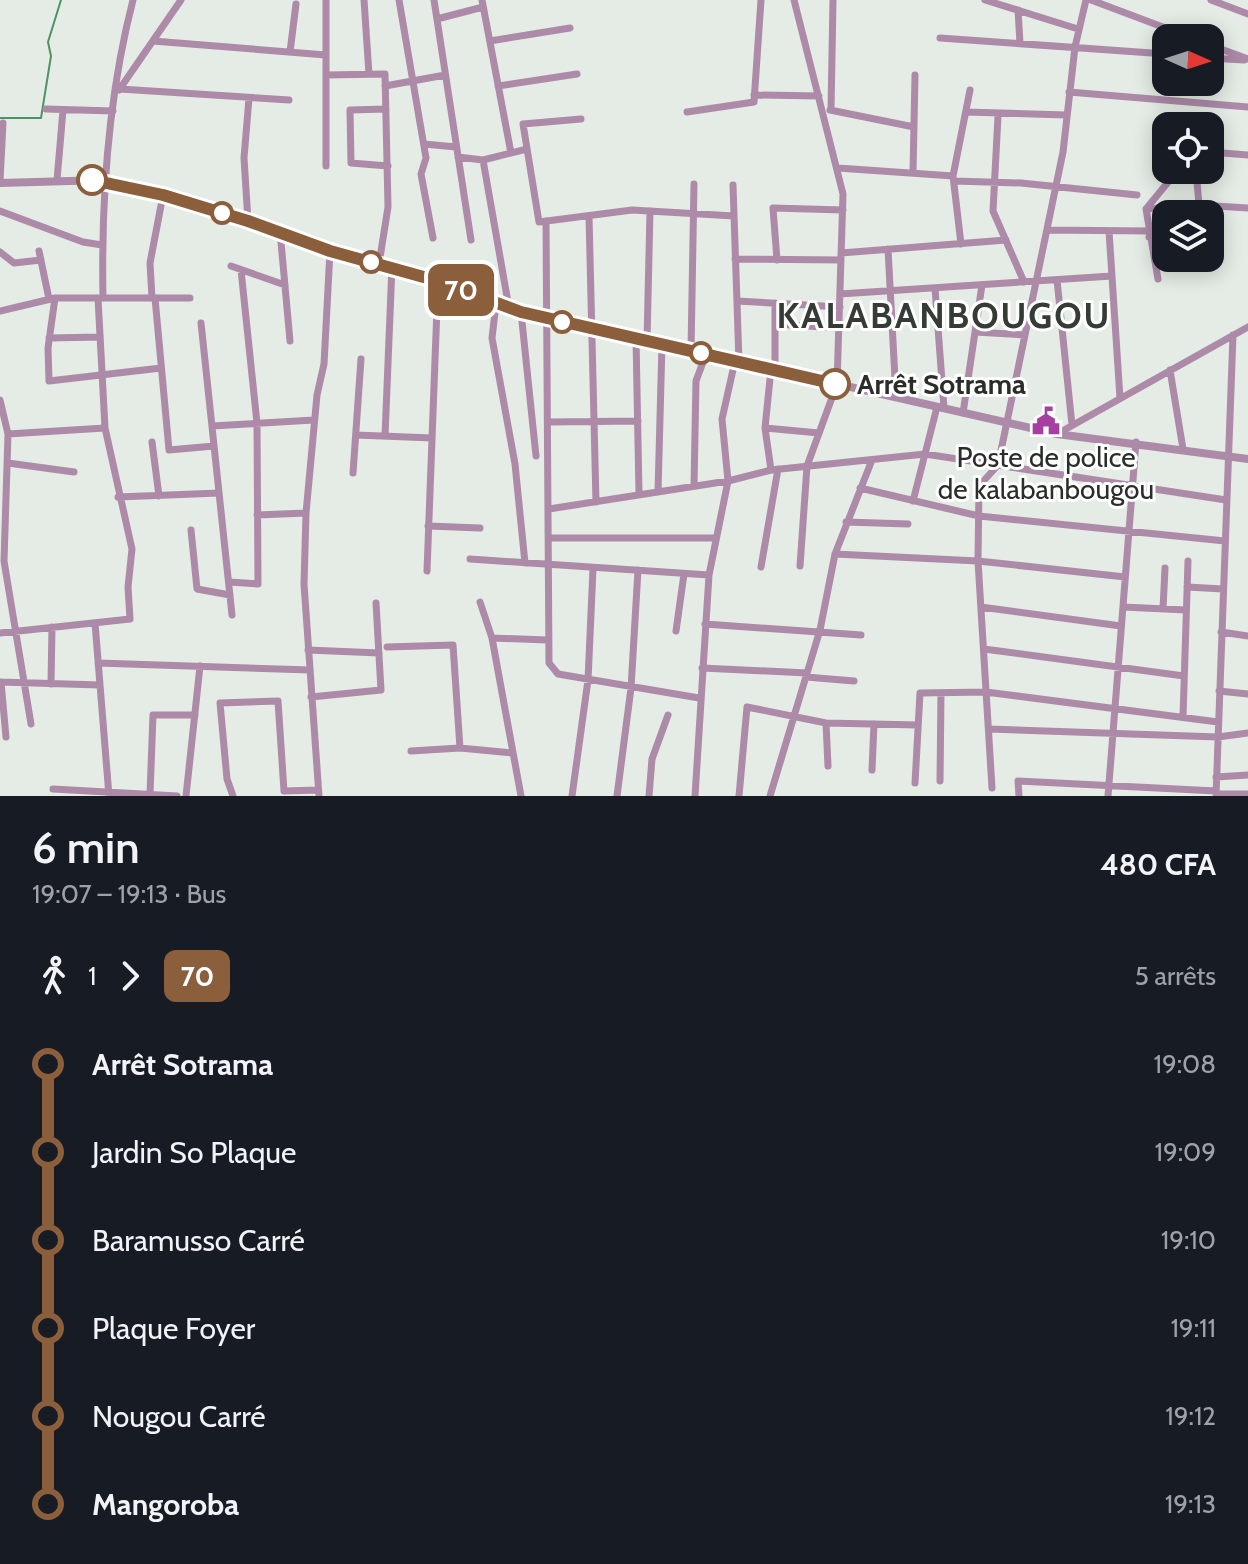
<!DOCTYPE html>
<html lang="fr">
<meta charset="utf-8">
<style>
body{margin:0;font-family:Cabin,sans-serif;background:#242831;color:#f1f3f6;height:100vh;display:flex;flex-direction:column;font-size:30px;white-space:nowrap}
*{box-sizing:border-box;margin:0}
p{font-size:26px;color:#9ea1a6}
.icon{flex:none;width:44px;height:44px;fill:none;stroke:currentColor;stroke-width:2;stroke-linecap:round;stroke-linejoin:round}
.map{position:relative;height:796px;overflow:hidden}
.details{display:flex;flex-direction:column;background:#171b24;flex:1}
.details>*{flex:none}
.badge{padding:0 16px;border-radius:12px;font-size:28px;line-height:52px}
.needle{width:52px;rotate:93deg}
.controls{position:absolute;left:1152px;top:24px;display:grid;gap:16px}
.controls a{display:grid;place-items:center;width:72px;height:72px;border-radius:16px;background:#171b24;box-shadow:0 4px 20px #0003;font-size:40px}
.map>.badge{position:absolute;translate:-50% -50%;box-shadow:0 0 0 4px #fff}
.legs{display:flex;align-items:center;gap:12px;height:88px;padding:0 32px;font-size:26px}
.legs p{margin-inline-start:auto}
.headline{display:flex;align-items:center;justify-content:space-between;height:136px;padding:0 32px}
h1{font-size:44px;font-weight:600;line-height:60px}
ul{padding:0 32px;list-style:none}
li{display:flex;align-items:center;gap:28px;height:88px;font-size:30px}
li i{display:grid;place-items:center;width:12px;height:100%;margin:0 10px;background:currentColor}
li i::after{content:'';width:20px;height:20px;margin:-10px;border:6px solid;border-radius:50%;background:#171b24}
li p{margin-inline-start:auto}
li:first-child i{background:linear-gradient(#0000 50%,currentColor 0)}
li:last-child i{background:linear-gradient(currentColor 50%,#0000 0)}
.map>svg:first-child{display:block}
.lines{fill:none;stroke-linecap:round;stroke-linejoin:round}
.stream{stroke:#509263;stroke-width:2}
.minor{stroke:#ac8aa8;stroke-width:7}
.tertiary{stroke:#ac8aa8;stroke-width:8}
.line-1-casing{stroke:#fff;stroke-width:18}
.line-1{stroke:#8b5e3c;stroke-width:12}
.stop-1-dot{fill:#fff;stroke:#8b5e3c;stroke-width:4}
.labels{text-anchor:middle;stroke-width:6;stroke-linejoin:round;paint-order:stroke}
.stop-label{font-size:28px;font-weight:bold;fill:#2a2d2a;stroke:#fff;text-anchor:start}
.poi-label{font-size:28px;fill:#2a2d2a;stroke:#fff}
.district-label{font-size:36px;font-weight:bold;letter-spacing:2px;fill:#353c36;stroke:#fff}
</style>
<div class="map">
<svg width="1248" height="796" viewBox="0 0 1248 796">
<rect width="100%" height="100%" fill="#e4ece5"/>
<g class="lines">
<path class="stream" d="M 0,118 L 41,118 L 51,56 L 48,42 L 61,0"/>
<path class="minor" d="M 326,0 L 326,166
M 364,0 L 369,74
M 399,0 L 426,158 L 421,174 L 433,238
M 434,0 L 471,240
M 482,0 L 511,153
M 794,0 L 843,194 L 837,384 L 807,466 L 800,566
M 985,0 L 1078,29
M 1091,0 L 1192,38
M 1211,0 L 1248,14
M 1018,10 L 1020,43
M 437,19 L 483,7
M 940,38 L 1166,54
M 153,41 L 326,55
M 490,41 L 570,28
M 1210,45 L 1248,59
M 290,52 L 296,4
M 1210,58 L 1244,60
M 326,75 L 385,74 L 388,207 L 379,264
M 385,86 L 445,75
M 498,86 L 577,74
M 120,89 L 289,100
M 119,90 L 181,0
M 1069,92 L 1248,107
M 754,95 L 819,96
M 46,109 L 113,111
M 386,109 L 350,110 L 351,163 L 388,166
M 830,110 L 914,127
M 831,110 L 833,0
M 687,112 L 754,102 L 761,0
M 966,112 L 1066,115
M 998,116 L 993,211 L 1024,282
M 581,119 L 523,124 L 539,222 L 632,210 L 734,216
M 424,144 L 456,147
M 1210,152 L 1248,155
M 458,157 L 483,160 L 527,149
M 483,160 L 509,308
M 838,168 L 953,176
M 1196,170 L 1199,205
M 913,173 L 915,75
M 57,180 L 63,110
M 0,181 L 3,123
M 954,181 L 1021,183 L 1137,195
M 733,185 L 739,362
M 1146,209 L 1199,205 L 1248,208
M 0,211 L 83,242 L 102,245
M 589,216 L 596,502
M 248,221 L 244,158 L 249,98
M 546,221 L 549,663 L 558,674 L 699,698
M 1047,230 L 1148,231
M 280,231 L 290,341
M 1109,231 L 1120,398
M 1149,237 L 1166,236
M 961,244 L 953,176 L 970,90
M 888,249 L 896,397
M 39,251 L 49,299
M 0,252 L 14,263 L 41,260
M 841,253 L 1006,240
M 735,259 L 841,260
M 777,260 L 773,208 L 843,210
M 231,266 L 285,285
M 1158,279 L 1146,209 L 1178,170
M 1057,280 L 1072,425
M 935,288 L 944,408
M 840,294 L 1112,276
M 55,298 L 48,348 L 49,381 L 161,368
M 103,298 C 101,197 108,97 133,0
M 152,298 L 150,263 L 163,195
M 155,298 L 169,450 L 214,446
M 737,301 L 840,307
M 496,304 L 492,338 L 515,464 L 525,563
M 0,311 L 55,298 L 190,298
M 521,312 L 536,456
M 201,323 L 232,615
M 775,324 L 839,328
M 975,332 L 1025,335
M 49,338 L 100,337
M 636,338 L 639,494
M 647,341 L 650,211
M 691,351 L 694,184
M 775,370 L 775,303
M 1170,370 L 1183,449
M 0,400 L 8,434 L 4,561 L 31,724
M 963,413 L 982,285
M 549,422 L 638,421
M 212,426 L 314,420
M 765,428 L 819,433
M 8,434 L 105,428
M 1057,434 L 1248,327
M 356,435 L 432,438
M 385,436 L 392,266
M 152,442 L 159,496
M 8,463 L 74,472
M 771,470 L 765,428 L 771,369
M 353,473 L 361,359
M 694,486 L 696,381 L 706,354
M 860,488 L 979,516 L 1225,541
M 658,492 L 662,344
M 118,497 L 219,493
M 913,501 L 937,407
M 549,509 L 728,481 L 771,470 L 925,454 L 1226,500
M 257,515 L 306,513
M 846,522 L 908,524
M 428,526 L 480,528
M 191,530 L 197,589 L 230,595
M 548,538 L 715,538
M 835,554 L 978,561 L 1125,577
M 470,559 L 709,575
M 761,567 L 778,469
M 427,571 L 438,281
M 229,582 L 258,584 L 257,423 L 241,270
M 1187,587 L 1223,589
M 480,602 L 492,638 L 521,796
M 981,607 L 1121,626
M 1123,607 L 1186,610
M 1163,609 L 1165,568
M 95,623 L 109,796
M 705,624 L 861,635
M 676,631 L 684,574
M 1221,632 L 1248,636
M 0,633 L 130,619 L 128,587 L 132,549 L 105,428 L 98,298
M 492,638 L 547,640
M 387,647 L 453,645 L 460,748
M 984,649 L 1184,676
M 308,650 L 379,653
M 98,663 L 310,670
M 702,668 L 807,673
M 806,677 L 854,681
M 0,682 L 100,685
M 1,682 L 6,737
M 51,684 L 52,627
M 1219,691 L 1248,694
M 311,697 L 381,690 L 376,603
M 1183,717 L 1188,561
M 826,723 L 828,766
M 989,729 L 1218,737 L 1248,733
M 411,751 L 460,748 L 513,753
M 872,770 L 874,724
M 1216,777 L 1248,775
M 940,781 L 941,693
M 915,783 L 920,693 L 986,692 L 1218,722
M 992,788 L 978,561 L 979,486 L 998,465 L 1063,152 L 1075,47 L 1086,0
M 53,789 L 177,796
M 150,794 L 153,715 L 195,715
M 1216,794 L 1248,794
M 186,796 L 200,666
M 233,796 L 227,779 L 220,703 L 278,701 L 284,791 L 318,790
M 319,796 L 304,584 L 306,513 L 317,395 L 324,364 L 330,251
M 572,796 L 588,680 L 593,569
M 617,796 L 631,688 L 638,570
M 649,796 L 652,759 L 668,715
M 695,796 L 709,575 L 728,481 L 722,419 L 735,361
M 739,796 L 747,707 L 826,723 L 918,725
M 770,796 L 820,630 L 835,554 L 872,460
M 1019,796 L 1018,781 L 1216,791
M 1108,796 L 1136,442
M 1216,796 L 1233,335"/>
<path class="tertiary" d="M 0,183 L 105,180 L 392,266 L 521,312 L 1057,434 L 1248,459"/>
</g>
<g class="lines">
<defs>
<path id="line-1" d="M 92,180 L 163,195 L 248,221 L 330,251 L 438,281 L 521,312 L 835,384"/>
</defs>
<use href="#line-1" class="line-1-casing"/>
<use href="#line-1" class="line-1"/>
</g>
<defs>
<symbol id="civic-bare" viewBox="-9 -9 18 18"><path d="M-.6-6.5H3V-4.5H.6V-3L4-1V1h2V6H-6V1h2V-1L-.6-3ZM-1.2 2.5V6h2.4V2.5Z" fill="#a73fa1" stroke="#fff" stroke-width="2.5" paint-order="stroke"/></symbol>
</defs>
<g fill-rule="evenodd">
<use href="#civic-bare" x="1026" y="401" width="40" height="40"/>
</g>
<g class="stop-1-dot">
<circle cx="92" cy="180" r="14"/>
<circle cx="222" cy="213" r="10"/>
<circle cx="371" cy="262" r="10"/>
<circle cx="562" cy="322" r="10"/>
<circle cx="701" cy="353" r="10"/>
<circle cx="835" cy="384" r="14"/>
</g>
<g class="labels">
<g class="stop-label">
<text x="857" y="394">Arrêt Sotrama</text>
</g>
<g class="poi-label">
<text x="1046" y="467">Poste de police<tspan x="1046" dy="32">de kalabanbougou</tspan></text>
</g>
<g class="district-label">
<text x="944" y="328">KALABANBOUGOU</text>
</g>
</g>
</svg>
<div class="controls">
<a><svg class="needle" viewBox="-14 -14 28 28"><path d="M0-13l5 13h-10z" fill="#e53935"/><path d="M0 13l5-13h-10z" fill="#9ea1a6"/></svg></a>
<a><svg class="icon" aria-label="locate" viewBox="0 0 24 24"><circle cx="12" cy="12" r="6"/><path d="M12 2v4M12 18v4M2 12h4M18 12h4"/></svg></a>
<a><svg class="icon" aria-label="layers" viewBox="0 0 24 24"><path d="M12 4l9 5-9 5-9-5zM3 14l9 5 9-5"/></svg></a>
</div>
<b class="badge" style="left:461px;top:290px;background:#8b5e3c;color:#fff">70</b>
</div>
<section class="details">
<div class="headline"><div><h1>6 min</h1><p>19:07 – 19:13 · Bus</p></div><b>480 CFA</b></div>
<div class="legs"><svg class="icon" aria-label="walk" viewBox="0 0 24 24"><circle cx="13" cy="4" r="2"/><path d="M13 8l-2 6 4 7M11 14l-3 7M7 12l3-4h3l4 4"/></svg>1<svg class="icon" aria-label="forward" viewBox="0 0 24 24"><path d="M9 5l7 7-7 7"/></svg><b class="badge" style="background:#8b5e3c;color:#fff">70</b><p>5 arrêts</p></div>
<ul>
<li><i style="color:#8b5e3c"></i><b>Arrêt Sotrama</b><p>19:08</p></li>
<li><i style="color:#8b5e3c"></i><span>Jardin So Plaque</span><p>19:09</p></li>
<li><i style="color:#8b5e3c"></i><span>Baramusso Carré</span><p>19:10</p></li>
<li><i style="color:#8b5e3c"></i><span>Plaque Foyer</span><p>19:11</p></li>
<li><i style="color:#8b5e3c"></i><span>Nougou Carré</span><p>19:12</p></li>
<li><i style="color:#8b5e3c"></i><b>Mangoroba</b><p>19:13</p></li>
</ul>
</section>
